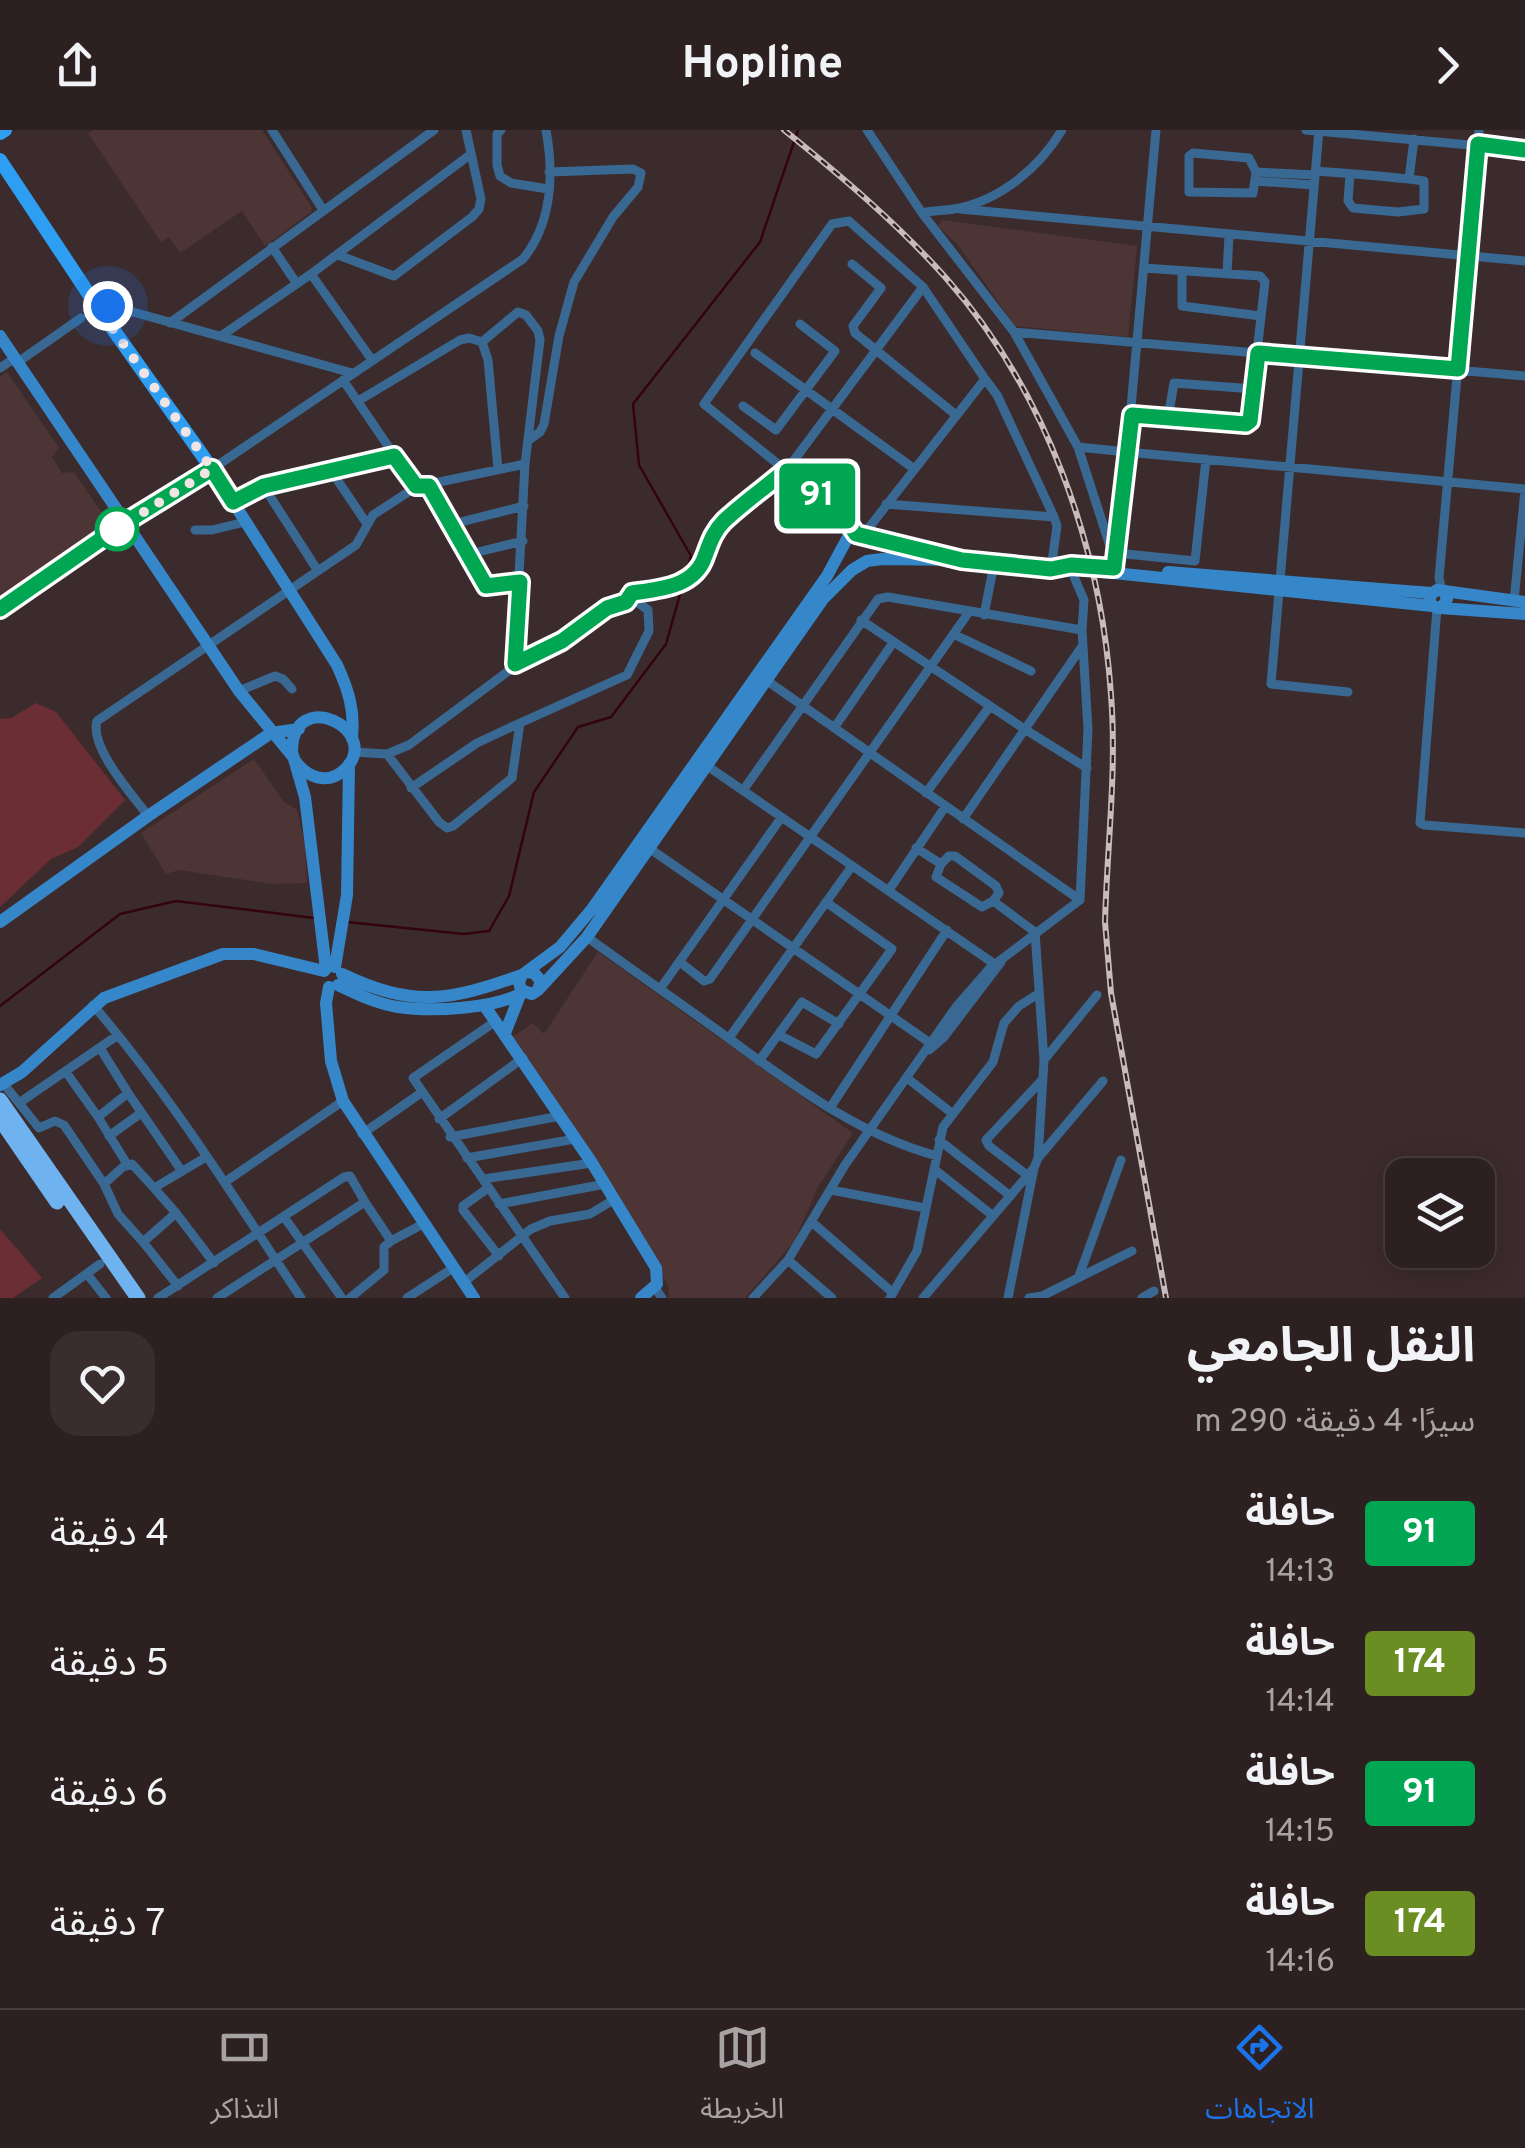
<!DOCTYPE html>
<html lang="ar">
<meta charset="utf-8">
<style>
body{margin:0;font-family:Overpass,"Noto Sans Arabic",sans-serif;background:#392d2e;color:#f1f3f6;direction:rtl;height:100vh;display:flex;flex-direction:column;font-size:38px;white-space:nowrap}
*{box-sizing:border-box;margin:0}
p{font-size:32px;color:#a7a3a5}
.icon{flex:none;width:55px;height:55px;fill:none;stroke:currentColor;stroke-width:2;stroke-linecap:round;stroke-linejoin:round}
.map{position:relative;height:1168px;overflow:hidden;direction:ltr}
.details{display:flex;flex-direction:column;background:#2d2021;flex:1}
.details>*{flex:none}
.badge{padding:0 20px;border-radius:8px;font-size:35px;line-height:65px}
.tools{position:absolute;left:1385px;top:1028px;display:grid;gap:20px}
.tools a{display:grid;place-items:center;width:110px;height:110px;border-radius:20px;background:#2d2021;box-shadow:0 5px 25px #0003,0 0 0 2px #483e3f;font-size:50px}
.you{position:absolute;width:50px;height:50px;margin:-25px;border:8px solid #fff;border-radius:50%;background:#1a73e8;box-shadow:0 0 0 15px #1a73e833}
.map>.badge{position:absolute;translate:-50% -50%;box-shadow:0 0 0 5px #fff}
.round{display:grid;place-items:center;flex:none;width:105px;height:105px;border-radius:30px;background:#392d2e}
.overview{display:flex;align-items:center;justify-content:space-between;height:170px;padding:0 50px}
h1{font-size:48px;font-weight:700;line-height:75px}
ul{padding:0;list-style:none}
li{display:flex;align-items:center;gap:30px;height:130px;padding:0 50px}
li div{flex:1}
li b{display:block;font-size:38px}
li em{font-style:normal}
li .badge{min-width:110px;font-weight:700;text-align:center}
header{display:flex;justify-content:space-between;align-items:center;height:130px;padding:0 50px;background:#2d2021;font-size:45px;font-weight:700}
.dock{display:flex;justify-content:space-around;align-items:center;height:140px;border-top:2px solid #483e3f;background:#2d2021;font-size:28px;color:#a7a3a5}
.dock a{display:grid;justify-items:center;gap:5px}
.dock .active{color:#1a73e8}
.map>svg:first-child{display:block}
.built{fill:#4d3536}
.green{fill:#6c2e35}
.lines{fill:none;stroke-linecap:round;stroke-linejoin:round}
.stream{stroke:#34040d;stroke-width:2.5}
.street{stroke:#396992;stroke-width:9}
.secondary{stroke:#3687c9;stroke-width:12}
.primary{stroke:#2e9ef3;stroke-width:14}
.highway{stroke:#6eb2ef;stroke-width:15}
.rail-casing{stroke:#c8bbbc;stroke-width:6}
.rail{stroke:#322122;stroke-width:2.5;stroke-dasharray:8;stroke-linecap:butt}
.line-casing{stroke:#fff;stroke-width:22}
.line{stroke:#00a651;stroke-width:15}
.walk{stroke:#f0e4e5;stroke-width:10;stroke-dasharray:0 18}
.stop-dot{fill:#fff;stroke:#00a651;stroke-width:5}
</style>
<header><svg class="icon" aria-label="forward" viewBox="0 0 24 24"><path d="M9 5l7 7-7 7"/></svg>Hopline<svg class="icon" aria-label="share" viewBox="0 0 24 24"><path d="M12 15V3M7 8l5-5 5 5M5 13v7h14v-7"/></svg></header>
<div class="map">
<svg width="1525" height="1168" viewBox="0 0 1525 1168">
<rect width="100%" height="100%" fill="#3c2b2c"/>
<path class="built" d="M 94,0 L 262,0 L 312,78 L 311,82 L 265,116 L 242,81 L 180,123 L 169,107 L 161,112 L 88,3 Z
M 942,90 L 1137,116 L 1128,207 L 1015,196 L 958,115 L 938,96 Z
M 7,242 L 59,318 L 52,327 L 62,343 L 74,342 L 110,395 L 0,470 L 0,247 Z
M 254,629 L 284,672 L 297,680 L 305,714 L 307,753 L 272,754 L 179,740 L 166,744 L 141,703 Z
M 598,822 L 853,1003 L 818,1057 L 794,1112 L 745,1168 L 668,1168 L 669,1157 L 625,1078 L 511,908 L 533,893 L 544,904 Z"/>
<path class="green" d="M 36,573 L 56,582 L 125,670 L 78,717 L 51,729 L 0,777 L 0,589 L 11,588 Z
M 0,1099 L 42,1148 L 13,1168 L 0,1168 Z"/>
<g class="lines">
<path class="stream" d="M 686,444 L 691,426 L 639,335 L 633,274 L 760,112 L 798,0
M 347,792 L 464,804 L 489,801 L 509,766 L 534,662 L 578,597 L 611,587 L 666,514 L 682,457
M 0,876 L 120,784 L 176,771 L 314,788"/>
<path class="street" d="M 272,0 L 323,80
M 501,0 L 497,4 L 497,35 L 500,46 L 511,53 L 548,59
M 867,0 L 922,83
M 1062,0 C 1039,38 1000,71 954,79 C 943,81 933,80 922,83 L 1014,202 L 1078,317 L 1127,322 L 1114,438
M 1156,0 L 1127,322 L 1525,359
M 1306,0 L 1525,20
M 1319,0 L 1271,554 L 1348,562
M 1193,23 L 1249,28 L 1256,42 L 1253,63 L 1189,62 L 1189,26 Z
M 1316,41 C 1351,44 1388,46 1424,51 L 1424,79 L 1398,82 L 1353,78 L 1348,71 L 1350,44
M 1256,42 L 1315,45
M 1409,49 L 1414,9
M 1255,51 L 1314,55
M 960,79 L 1525,131
M 272,117 L 297,154
M 338,125 L 394,146 L 472,87 L 479,79 L 481,69 L 466,0
M 852,134 L 881,158 L 853,196 L 855,203 L 956,285
M 1182,141 L 1182,176 L 1261,186
M 311,144 L 372,230
M 1227,144 L 1229,105
M 923,157 L 985,249
M 98,178 L 115,177 L 352,243
M 170,193 L 434,0
M 1014,202 L 1525,246
M 221,206 L 311,144 L 471,24
M 482,212 L 518,182 L 526,185 L 538,201 L 540,210 L 525,334
M 755,223 L 913,338
M 18,232 L 81,188
M 0,238 L 15,228
M 343,250 L 416,357
M 358,271 L 460,210 L 469,208 L 482,212 L 488,230 L 498,339
M 743,276 L 776,300 L 835,221 L 800,194
M 1132,285 L 1244,295 L 1249,292 L 1265,152 L 1260,146 L 1144,138
M 1168,288 L 1174,253 L 1254,259
M 529,310 L 540,302 L 544,294 L 559,206 L 574,152 L 613,87 L 638,57 L 641,43 L 633,39 L 549,42
M 1078,317 L 1109,413 L 1116,423 L 1195,431 L 1206,329
M 212,339 L 523,129 C 552,93 554,44 546,0
M 332,342 L 367,394
M 429,356 L 486,456 L 520,451
M 264,357 L 318,441
M 233,373 L 264,357 L 393,326
M 886,374 L 1054,387
M 453,394 L 524,376
M 195,400 L 212,400 L 245,392
M 864,404 L 985,249 L 997,265 L 1054,387 L 1057,396 L 1051,439
M 470,424 L 523,411
M 1072,442 L 1084,470 L 1082,500
M 1442,461 L 1439,448 L 1479,0
M 1514,471 L 1525,360
M 626,472 L 632,463 L 658,459 L 693,448 L 703,433 L 712,405 L 723,392 L 786,341 L 923,157 L 849,91 L 832,94 L 704,274 L 848,391 L 856,403
M 1437,478 L 1420,693 L 1424,695 L 1525,703
M 984,485 L 994,434
M 861,490 L 1026,600 L 1087,638
M 953,504 L 1031,541
M 766,550 L 1080,770
M 239,561 L 275,546 L 283,549 L 292,559
M 834,598 L 890,517
M 387,624 L 439,692 L 447,698 L 453,696 L 512,648 L 520,593 L 627,545 L 649,501 L 648,480 L 637,472 L 622,472 L 607,478 L 562,511 L 515,534
M 706,635 L 996,835
M 411,658 L 477,613 L 520,593
M 744,659 L 878,469 L 888,467 L 1082,500 L 1088,599 L 1080,770 L 990,838 L 956,877 L 845,1035 L 788,1130 L 753,1168
M 926,663 L 990,576
M 148,686 C 132,664 89,617 97,591 L 356,415 L 373,385 L 416,357 L 525,334 L 514,537 L 409,615 L 387,624 L 353,622
M 963,689 L 1083,515
M 646,716 L 933,915
M 916,718 L 941,734 L 936,747 L 982,777 L 993,771 L 1035,802 L 1044,930 L 1038,1028 L 1034,1038 L 923,1168
M 941,734 L 949,726 L 955,726 L 996,756 L 999,763 L 993,771
M 889,760 L 945,677
M 587,807 C 635,842 683,875 731,910 C 796,957 859,1005 937,1026
M 680,832 L 704,851 L 710,849 L 969,482
M 660,859 L 781,688
M 93,875 C 171,966 235,1069 301,1168
M 496,891 L 413,948 L 565,1168
M 779,905 L 816,924 L 892,819 L 826,772
M 729,908 L 852,736
M 100,918 L 128,963
M 929,920 L 944,907 L 1001,832
M 1044,930 L 1097,865
M 759,931 L 802,872 L 839,894
M 66,942 L 98,987 L 128,963 L 181,1040
M 907,948 L 953,984
M 3,953 L 39,998 L 55,991 L 64,995 L 104,1054 L 123,1037 L 132,1034 L 154,1058 L 206,1027
M 19,973 L 118,905
M 830,978 L 947,800
M 98,987 L 127,1034
M 439,989 L 523,928
M 362,1004 L 421,963
M 109,1006 L 141,983
M 450,1007 L 560,986
M 939,1010 L 1008,1064
M 467,1028 L 575,1009
M 1038,1028 L 1103,951
M 934,1039 L 992,1085
M 1027,1045 L 989,1016 L 986,1010 L 1043,949
M 483,1049 L 592,1033
M 225,1052 L 343,971
M 104,1054 L 118,1084 L 143,1112
M 154,1058 L 176,1083 L 143,1112 L 178,1156
M 488,1058 L 463,1076 L 463,1080 L 499,1126
M 831,1060 L 925,1078
M 499,1074 L 605,1054
M 176,1083 L 214,1133
M 284,1087 L 342,1168
M 813,1093 L 893,1163
M 391,1111 L 423,1094
M 788,1130 L 832,1168
M 87,1144 L 106,1168
M 1079,1146 L 1121,1030
M 463,1153 L 531,1099 L 550,1091 L 590,1084 L 615,1069
M 655,1158 L 662,1168
M 53,1168 L 100,1134
M 158,1168 L 344,1047 L 350,1046 L 365,1072
M 217,1168 L 365,1072 L 391,1111 L 384,1117 L 384,1140 L 350,1168
M 407,1168 L 453,1138
M 890,1168 L 917,1121 L 943,997 L 993,932 L 1004,893 L 1019,876 L 1038,864
M 1008,1168 L 1034,1038
M 1029,1168 L 1042,1166 L 1132,1121
M 1142,1168 L 1154,1161"/>
<path class="secondary" d="M 0,206 L 239,561 L 294,628
M 212,339 L 337,535 C 348,559 355,580 352,607
M 1168,442 L 1431,463
M 1445,463 L 1447,469 L 1443,476 L 1437,478 L 1430,474 L 1430,465 L 1437,460 L 1525,472
M 1440,478 L 1525,484
M 296,632 C 307,647 327,655 343,641 C 387,602 292,553 292,622 L 305,667 L 326,839
M 0,792 L 148,686 L 271,603 L 299,599
M 335,837 L 347,765 L 349,634
M 527,842 L 534,843 L 541,851 L 538,860 L 532,864 L 521,860 L 519,852 L 522,845 L 560,817 L 592,779 L 827,446 L 848,407 L 864,404 L 949,426
M 342,844 C 413,878 449,871 522,845
M 338,855 C 357,864 377,874 398,877 C 431,882 495,879 524,862
M 329,857 L 326,873 L 331,931 L 343,971 L 474,1168
M 540,858 L 587,807 L 823,469 L 852,440 L 867,431 L 882,429 L 962,430 L 1114,443 L 1432,476
M 484,875 L 592,1033 L 656,1138 L 657,1154 L 641,1168
M 505,903 L 520,865
M 0,955 L 22,942 L 104,868 L 223,824 L 254,824 L 324,841"/>
<path class="primary" d="M 0,3 L 5,0
M 0,30 L 98,178 L 212,339 L 127,392 L 0,479"/>
<path class="highway" d="M 0,970 L 138,1168
M 0,989 L 57,1072"/>
<defs>
<path id="rail" d="M 784,0 C 841,46 897,93 946,148 C 1046,261 1101,416 1111,565 C 1117,640 1107,717 1105,792 L 1111,863 L 1166,1168"/>
</defs>
<use href="#rail" class="rail-casing"/>
<use href="#rail" class="rail"/>
</g>
<g class="lines">
<defs>
<path id="line" d="M 0,479 L 126,392 L 212,339 L 233,372 L 264,356 L 394,326 L 416,356 L 429,356 L 486,456 L 520,452 L 515,534 L 562,511 L 607,478 L 626,472 L 632,463 C 660,459 695,457 705,426 C 710,413 713,402 724,391 C 743,373 766,357 786,340 L 848,392 L 856,404 L 962,430 L 1051,439 L 1071,435 L 1114,438 L 1132,285 L 1246,294 L 1250,291 L 1258,223 L 1458,239 L 1478,14 L 1525,20"/>
</defs>
<use href="#line" class="line-casing"/>
<use href="#line" class="line"/>
<path class="walk" d="M 108,176 L 98,178 L 212,339 L 117,399"/>
</g>
<circle class="stop-dot" cx="117" cy="399" r="20"/>
</svg>
<div class="tools">
<a><svg class="icon" aria-label="layers" viewBox="0 0 24 24"><path d="M12 4l9 5-9 5-9-5zM3 14l9 5 9-5"/></svg></a>
</div>
<div class="you" style="left:108px;top:176px"></div>
<b class="badge" style="left:817px;top:366px;background:#00a651;color:#fff">91</b>
</div>
<section class="details">
<div class="overview"><div><h1>النقل الجامعي</h1><p>سيرًا · 4 دقيقة · 290 m</p></div><a class="round"><svg class="icon" aria-label="heart" viewBox="0 0 24 24"><path d="M12 20l-8-8c-3-5 5-10 8-4 3-6 11-1 8 4z"/></svg></a></div>
<ul>
<li><span class="badge" style="background:#00a651;color:#fff">91</span><div><b>حافلة</b><p>14:13</p></div><em>4 دقيقة</em></li>
<li><span class="badge" style="background:#6b8e23;color:#fff">174</span><div><b>حافلة</b><p>14:14</p></div><em>5 دقيقة</em></li>
<li><span class="badge" style="background:#00a651;color:#fff">91</span><div><b>حافلة</b><p>14:15</p></div><em>6 دقيقة</em></li>
<li><span class="badge" style="background:#6b8e23;color:#fff">174</span><div><b>حافلة</b><p>14:16</p></div><em>7 دقيقة</em></li>
</ul>
</section>
<nav class="dock">
<a class="active"><svg class="icon" aria-label="directions" viewBox="0 0 24 24"><path d="M12 3l9 9-9 9-9-9zM9 14v-3h6M13 9l2 2-2 2"/></svg>الاتجاهات</a>
<a><svg class="icon" aria-label="map" viewBox="0 0 24 24"><path d="M3 6l6-2 6 2 6-2v14l-6 2-6-2-6 2zM9 4v14M15 6v14"/></svg>الخريطة</a>
<a><svg class="icon" aria-label="tickets" viewBox="0 0 24 24"><path d="M3 7h18v10H3zM15 7v10"/></svg>التذاكر</a>
</nav>
